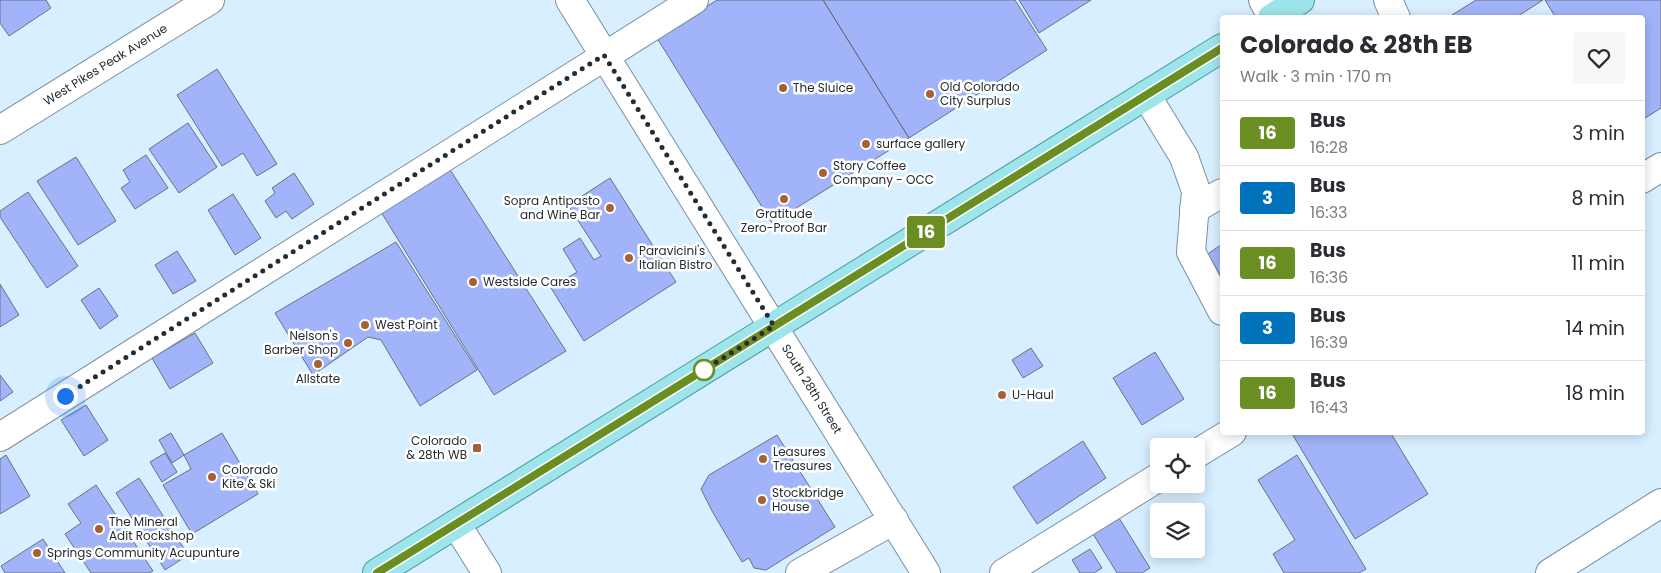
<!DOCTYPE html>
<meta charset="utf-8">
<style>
body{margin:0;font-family:Poppins,sans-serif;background:#f7f7f7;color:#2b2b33;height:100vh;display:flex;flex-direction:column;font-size:19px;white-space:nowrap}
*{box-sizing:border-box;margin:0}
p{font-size:16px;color:#7c7c81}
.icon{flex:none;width:28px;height:28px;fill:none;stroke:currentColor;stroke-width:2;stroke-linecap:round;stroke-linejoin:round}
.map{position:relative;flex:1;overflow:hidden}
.side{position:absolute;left:1220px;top:15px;width:425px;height:420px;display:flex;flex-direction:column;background:#fff;border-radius:5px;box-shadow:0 2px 12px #0003}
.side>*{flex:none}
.badge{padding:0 10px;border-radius:4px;font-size:18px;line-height:32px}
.tools{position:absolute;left:1150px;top:438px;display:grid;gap:10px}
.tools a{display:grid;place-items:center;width:55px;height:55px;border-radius:5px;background:#fff;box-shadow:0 2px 12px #0003;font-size:25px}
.you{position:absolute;width:25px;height:25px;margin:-12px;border:4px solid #fff;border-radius:50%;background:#1a73e8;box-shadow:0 0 0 8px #1a73e833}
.map>.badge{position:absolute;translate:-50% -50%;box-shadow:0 0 0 2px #fff}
.round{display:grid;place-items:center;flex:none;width:52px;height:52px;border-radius:5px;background:#f7f7f7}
.summary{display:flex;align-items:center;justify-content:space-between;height:85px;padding:0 20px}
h1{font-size:24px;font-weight:700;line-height:38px}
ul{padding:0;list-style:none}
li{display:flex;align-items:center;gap:15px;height:65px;padding:0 20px;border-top:1px solid #e1e1e2}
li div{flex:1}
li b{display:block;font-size:19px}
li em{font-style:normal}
li .badge{min-width:55px;font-weight:700;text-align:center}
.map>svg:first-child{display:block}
.building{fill:#a2b4f9;stroke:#6a7084}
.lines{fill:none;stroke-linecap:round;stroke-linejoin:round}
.minor-casing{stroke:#7a8f9e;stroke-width:30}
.major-casing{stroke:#4999a2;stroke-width:30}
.minor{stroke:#fff;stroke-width:28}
.major{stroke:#9ee5eb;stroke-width:28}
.line-casing{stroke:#fff;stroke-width:11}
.line{stroke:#6b8e23;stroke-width:8}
.walk{stroke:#242d33;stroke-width:5;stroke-dasharray:0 9}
.poi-dot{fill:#a56132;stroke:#fff;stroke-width:2}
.stop-dot{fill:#fff;stroke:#6b8e23;stroke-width:2.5}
.labels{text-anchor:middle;stroke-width:5;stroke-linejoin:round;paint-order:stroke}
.street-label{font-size:12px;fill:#242d33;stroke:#fff}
.poi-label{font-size:12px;fill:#242d33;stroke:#fff;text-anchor:start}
</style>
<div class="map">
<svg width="1661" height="573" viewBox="0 0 1661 573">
<rect width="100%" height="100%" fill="#d8efff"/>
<path class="building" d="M 0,0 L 46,0 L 51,8 L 9,36 L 0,23 Z
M 717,0 L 823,0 L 909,138 L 772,223 L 657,38 Z
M 823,0 L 1015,0 L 1047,50 L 909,138 Z
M 1019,0 L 1091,0 L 1039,33 Z
M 1476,0 L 1543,0 L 1515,18 L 1454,18 L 1452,15 Z
M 1545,0 L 1661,0 L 1661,108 L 1642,120 L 1642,18 L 1556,18 Z
M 217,69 L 277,164 L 257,176 L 243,153 L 222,166 L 177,95 Z
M 188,123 L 217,167 L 179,193 L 149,149 Z
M 146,155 L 168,188 L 135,209 L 121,188 L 130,182 L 123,170 Z
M 76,157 L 116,221 L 78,245 L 37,181 Z
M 449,168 L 566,351 L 494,395 L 381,212 Z
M 294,173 L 314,204 L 292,219 L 286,211 L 276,218 L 265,201 L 275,193 L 272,188 Z
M 610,178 L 676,282 L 584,341 L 551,288 L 577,272 L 563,249 L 580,238 L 594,260 L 601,256 L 568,205 Z
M 28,192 L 78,266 L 47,288 L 0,217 L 0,211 Z
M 233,194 L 261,238 L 235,255 L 208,210 Z
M 396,242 L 477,370 L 420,406 L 381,340 L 368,337 L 313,375 L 275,313 Z
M 1222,244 L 1222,278 L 1208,254 Z
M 177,251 L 196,281 L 173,294 L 155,265 Z
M 0,284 L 19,315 L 0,327 Z
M 99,288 L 118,316 L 100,329 L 81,300 Z
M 195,333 L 213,363 L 170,389 L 152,358 Z
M 1031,348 L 1043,366 L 1023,378 L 1012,360 Z
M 1155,352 L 1184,399 L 1142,425 L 1113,378 Z
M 0,375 L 13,392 L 0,401 Z
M 86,405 L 108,440 L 84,456 L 61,420 Z
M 1291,432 L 1390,432 L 1428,494 L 1355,539 Z
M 171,433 L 184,455 L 172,463 L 159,440 Z
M 222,433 L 258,494 L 192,534 L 163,485 L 191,469 L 184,455 Z
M 777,435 L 835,527 L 766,570 L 754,568 L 749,558 L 742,562 L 712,511 L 701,489 L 709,475 Z
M 1083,441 L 1106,478 L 1037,524 L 1013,487 Z
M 165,453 L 177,472 L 162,482 L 150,462 Z
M 6,455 L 30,496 L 0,514 L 0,459 Z
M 1297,455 L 1366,569 L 1359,573 L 1284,573 L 1273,554 L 1295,540 L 1258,480 Z
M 139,478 L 188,555 L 165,570 L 116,493 Z
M 96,485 L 153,571 L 149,573 L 91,573 L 65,534 L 81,523 L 68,504 Z
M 1119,518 L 1150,568 L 1142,573 L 1117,573 L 1093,534 Z
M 43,539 L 65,573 L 5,573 L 1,566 Z
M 1090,549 L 1102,568 L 1094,573 L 1080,573 L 1072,560 Z"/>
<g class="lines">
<defs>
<g id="minor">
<path id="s1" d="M 570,0 L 926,573"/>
<path d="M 1263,0 L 1272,17"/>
<path d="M 1388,0 L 1396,18"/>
<path d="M 1146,95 L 1184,157 L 1196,191 L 1191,252 L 1222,311"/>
<path id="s2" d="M 0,130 L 210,0"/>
<path d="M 1642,179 L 1661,167"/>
<path d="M 1194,209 L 1222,193"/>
<path d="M 0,437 L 694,0"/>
<path d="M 1196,454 L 1232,432"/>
<path d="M 456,524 L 487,573"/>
<path d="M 800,573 L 894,520"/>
<path d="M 1004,573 L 1159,477"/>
<path d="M 1550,573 L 1661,503"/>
</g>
<path id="major" d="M 1272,18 L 1300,0
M 377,573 L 1222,48"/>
</defs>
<use href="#minor" class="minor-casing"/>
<use href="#major" class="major-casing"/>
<use href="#minor" class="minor"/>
<use href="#major" class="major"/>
</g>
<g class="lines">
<defs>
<path id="line" d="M 377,573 L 1222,48"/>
</defs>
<use href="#line" class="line-casing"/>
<use href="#line" class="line"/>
<path class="walk" d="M 65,396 L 604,55 L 774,326 L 704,370"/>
</g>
<g class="poi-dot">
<circle cx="783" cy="88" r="5"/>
<circle cx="930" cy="94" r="5"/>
<circle cx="866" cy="144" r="5"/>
<circle cx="823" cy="173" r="5"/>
<circle cx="784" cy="199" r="5"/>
<circle cx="610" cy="208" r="5"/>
<circle cx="629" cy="258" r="5"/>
<circle cx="473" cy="282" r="5"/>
<circle cx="365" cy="325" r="5"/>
<circle cx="348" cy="343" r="5"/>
<circle cx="318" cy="364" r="5"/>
<circle cx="1002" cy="395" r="5"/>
<rect x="472" y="443" width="10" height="10" rx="2.5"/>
<circle cx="763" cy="459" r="5"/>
<circle cx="212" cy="477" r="5"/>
<circle cx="762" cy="500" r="5"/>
<circle cx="99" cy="529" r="5"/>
<circle cx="37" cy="553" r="5"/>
</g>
<circle class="stop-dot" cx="704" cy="370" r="10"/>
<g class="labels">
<g class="street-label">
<text dy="4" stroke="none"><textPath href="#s2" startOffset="124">West Pikes Peak Avenue</textPath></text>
<text dy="4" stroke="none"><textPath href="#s1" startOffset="458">South 28th Street</textPath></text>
</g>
<g class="poi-label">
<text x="940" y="91">Old Colorado<tspan x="940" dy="14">City Surplus</tspan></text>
<text x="793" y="92">The Sluice</text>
<text x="876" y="148">surface gallery</text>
<text x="833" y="170">Story Coffee<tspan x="833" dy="14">Company - OCC</tspan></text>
<text x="600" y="205" text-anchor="end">Sopra Antipasto<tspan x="600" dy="14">and Wine Bar</tspan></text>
<text x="784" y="218" text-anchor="middle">Gratitude<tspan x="784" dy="14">Zero-Proof Bar</tspan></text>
<text x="639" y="255">Paravicini's<tspan x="639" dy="14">Italian Bistro</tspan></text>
<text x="483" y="286">Westside Cares</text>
<text x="375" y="329">West Point</text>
<text x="338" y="340" text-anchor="end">Nelson's<tspan x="338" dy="14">Barber Shop</tspan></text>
<text x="318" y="383" text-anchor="middle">Allstate</text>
<text x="1012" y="399">U-Haul</text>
<text x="467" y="445" text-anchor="end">Colorado<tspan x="467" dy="14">&amp; 28th WB</tspan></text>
<text x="773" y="456">Leasures<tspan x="773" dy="14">Treasures</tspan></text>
<text x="222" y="474">Colorado<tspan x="222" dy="14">Kite &amp; Ski</tspan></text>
<text x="772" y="497">Stockbridge<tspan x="772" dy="14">House</tspan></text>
<text x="109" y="526">The Mineral<tspan x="109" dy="14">Adit Rockshop</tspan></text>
<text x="47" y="557">Springs Community Acupunture</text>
</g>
</g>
</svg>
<div class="tools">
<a><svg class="icon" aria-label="locate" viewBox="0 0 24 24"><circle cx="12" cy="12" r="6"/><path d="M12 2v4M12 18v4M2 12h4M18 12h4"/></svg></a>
<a><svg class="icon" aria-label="layers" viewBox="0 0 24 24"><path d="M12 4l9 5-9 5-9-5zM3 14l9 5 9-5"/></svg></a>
</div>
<div class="you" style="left:65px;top:396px"></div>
<b class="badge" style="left:926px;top:232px;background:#6b8e23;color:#fff">16</b>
<section class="side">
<div class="summary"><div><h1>Colorado &amp; 28th EB</h1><p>Walk · 3 min · 170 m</p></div><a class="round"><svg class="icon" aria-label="heart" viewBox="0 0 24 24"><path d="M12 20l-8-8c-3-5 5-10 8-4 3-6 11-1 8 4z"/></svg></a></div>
<ul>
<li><span class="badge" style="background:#6b8e23;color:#fff">16</span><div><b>Bus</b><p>16:28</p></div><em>3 min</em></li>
<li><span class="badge" style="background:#0072bc;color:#fff">3</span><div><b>Bus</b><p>16:33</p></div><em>8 min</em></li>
<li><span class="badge" style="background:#6b8e23;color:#fff">16</span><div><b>Bus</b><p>16:36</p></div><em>11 min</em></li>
<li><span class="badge" style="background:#0072bc;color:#fff">3</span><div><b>Bus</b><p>16:39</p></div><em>14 min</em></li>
<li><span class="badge" style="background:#6b8e23;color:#fff">16</span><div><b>Bus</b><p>16:43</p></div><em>18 min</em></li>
</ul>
</section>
</div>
